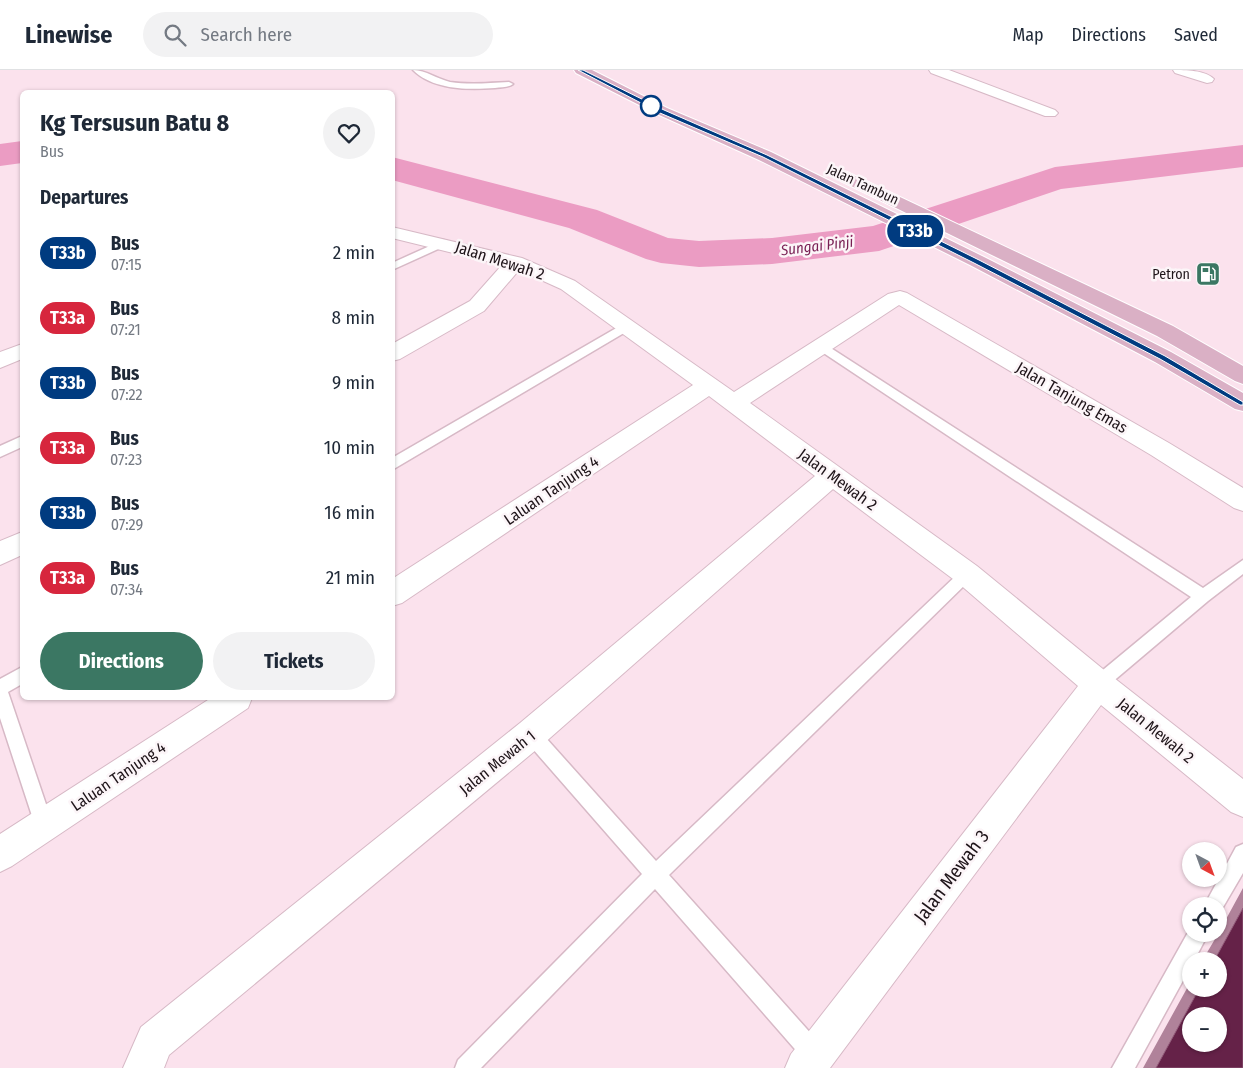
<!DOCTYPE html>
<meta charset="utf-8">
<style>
body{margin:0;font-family:"Fira Sans Condensed",sans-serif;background:#f2f2f3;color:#1f2937;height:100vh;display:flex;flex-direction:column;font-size:19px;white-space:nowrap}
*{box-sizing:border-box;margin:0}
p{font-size:16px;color:#747a83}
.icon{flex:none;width:28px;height:28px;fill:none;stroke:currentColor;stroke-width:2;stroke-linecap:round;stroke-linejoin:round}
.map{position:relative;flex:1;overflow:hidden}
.drawer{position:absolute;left:20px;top:20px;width:375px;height:610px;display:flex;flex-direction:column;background:#fff;border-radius:8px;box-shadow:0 1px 4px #0004}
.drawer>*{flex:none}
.badge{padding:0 10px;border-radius:16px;font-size:18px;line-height:32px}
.needle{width:32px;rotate:139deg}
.controls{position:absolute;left:1182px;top:772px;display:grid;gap:10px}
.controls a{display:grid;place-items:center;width:45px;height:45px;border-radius:50%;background:#fff;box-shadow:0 1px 4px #0004;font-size:25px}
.map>.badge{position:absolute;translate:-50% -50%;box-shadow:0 0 0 2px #fff}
h2{padding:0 20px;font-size:19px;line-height:45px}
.round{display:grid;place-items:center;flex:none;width:52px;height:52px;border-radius:26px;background:#f2f2f3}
.head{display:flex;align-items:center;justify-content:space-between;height:85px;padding:0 20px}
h1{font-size:24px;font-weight:700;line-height:38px}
.action{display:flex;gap:10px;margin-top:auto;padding:10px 20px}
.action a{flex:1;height:58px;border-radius:30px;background:#3b7763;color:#fff;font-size:20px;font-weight:700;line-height:58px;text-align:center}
.action a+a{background:#f2f2f3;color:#1f2937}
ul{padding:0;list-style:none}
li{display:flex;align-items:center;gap:15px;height:65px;padding:0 20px}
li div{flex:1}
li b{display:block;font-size:19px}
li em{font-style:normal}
li .badge{min-width:55px;font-weight:700;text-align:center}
header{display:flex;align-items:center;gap:30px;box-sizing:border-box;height:70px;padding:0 25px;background:#fff;border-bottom:1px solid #e0e1e3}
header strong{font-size:24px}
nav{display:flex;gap:28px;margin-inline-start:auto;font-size:18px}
.search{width:350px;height:45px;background:#f2f2f3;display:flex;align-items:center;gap:12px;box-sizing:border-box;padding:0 18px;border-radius:28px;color:#747a83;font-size:19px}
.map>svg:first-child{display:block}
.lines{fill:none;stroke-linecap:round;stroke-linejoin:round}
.river{fill:#eb9cc3;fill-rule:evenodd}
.service-casing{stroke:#d7b9c6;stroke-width:3}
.minor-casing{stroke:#d7b9c6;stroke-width:2}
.primary-casing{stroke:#fff;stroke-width:2}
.service{fill:#fff;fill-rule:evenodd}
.minor{fill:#fff;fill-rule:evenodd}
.primary{fill:#dab0c5;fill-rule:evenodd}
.wall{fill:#b0829a}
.building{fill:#652248;stroke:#925c7a;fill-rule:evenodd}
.line{fill:#003b80;stroke:#fff}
.stop-dot{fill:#fff;stroke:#003b80;stroke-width:2.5}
.labels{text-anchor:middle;stroke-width:5;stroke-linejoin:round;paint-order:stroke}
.far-street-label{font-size:14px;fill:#1e1419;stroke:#fcf5f8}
.far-poi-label{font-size:14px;fill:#1e1419;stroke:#fcf5f8;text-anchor:end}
.far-water-label{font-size:15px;font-style:italic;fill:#791f54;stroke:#fcf5f8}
.street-label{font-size:16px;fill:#1e1419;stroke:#fcf5f8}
.near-street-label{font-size:19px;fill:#1e1419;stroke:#fcf5f8}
</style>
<header>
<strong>Linewise</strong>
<div class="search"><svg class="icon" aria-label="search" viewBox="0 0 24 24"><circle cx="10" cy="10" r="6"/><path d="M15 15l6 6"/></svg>Search here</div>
<nav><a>Map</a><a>Directions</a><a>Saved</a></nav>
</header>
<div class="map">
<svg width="1243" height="998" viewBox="0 0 1243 998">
<rect width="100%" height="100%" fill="#fbe2ed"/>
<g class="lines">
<path class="river" d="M 22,71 L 22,93 L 0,96 L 0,74 Z
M 1243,75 L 1243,97 L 1061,119 L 879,181 L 772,194 L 699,197 L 661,193 L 646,189 L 569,158 L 392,110 L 392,87 L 597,140 L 668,168 L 699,171 L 772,168 L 873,156 L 1055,97 Z"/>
<defs>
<path id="service" d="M 413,0 C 426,0 437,9 450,12 C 469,15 489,13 509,12 L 513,14 C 508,18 501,17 495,18 C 468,20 433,20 413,0 Z
M 443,170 L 447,171 L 448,173 L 447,175 L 392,200 L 392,193 Z
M 625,253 L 629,254 L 631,257 L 629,260 L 392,400 L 392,388 Z
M 823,273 L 1203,518 L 1243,490 L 1243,504 L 1208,531 L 1104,619 L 1098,622 L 1092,619 L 1090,614 L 1092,609 L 1191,527 L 819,280 L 817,277 L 819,274 Z
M 22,366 L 22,377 L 0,387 L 0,376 Z
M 967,498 L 972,500 L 975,504 L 972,508 L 669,805 L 823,977 L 826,985 L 823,993 L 815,996 L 807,993 L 655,819 L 481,998 L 455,998 L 458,990 L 642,804 L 525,670 L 522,664 L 525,658 L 531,656 L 537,658 L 656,791 L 962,500 Z
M 22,597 L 22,614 L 8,622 L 53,755 L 51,762 L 44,764 L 37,762 L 35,755 L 0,648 L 0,609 Z
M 1243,774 L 1243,803 L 1219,844 L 1219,836 L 1204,836 L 1236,777 Z
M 1191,857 L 1191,864 L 1208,864 L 1194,891 L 1191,891 L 1191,896 L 1135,998 L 1112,998 Z"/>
<path id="minor" d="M 929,0 L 949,0 L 1055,40 L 1058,43 L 1055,46 L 1045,46 L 931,3 Z
M 1173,0 C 1186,0 1205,0 1214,9 L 1212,12 L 1207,13 L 1175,3 Z
M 392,157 L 522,188 L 575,211 L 734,322 L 888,224 L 900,221 L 907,223 L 1169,373 L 1243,418 L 1243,441 L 1234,438 L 1151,385 L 899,235 L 750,333 L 977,496 L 1109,604 L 1243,709 L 1243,747 L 1231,742 L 1101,635 L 830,998 L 785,998 L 791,984 L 1078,616 L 957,512 L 833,419 L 542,675 L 169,985 L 164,998 L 123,998 L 141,957 L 520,653 L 815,406 L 709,326 L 402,533 L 392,536 L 392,509 L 693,315 L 561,219 L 519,200 L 484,241 L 400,289 L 392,291 L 392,274 L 470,231 L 502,195 L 392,168 Z
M 22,274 L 22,289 L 0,298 L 0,282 Z
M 22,462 L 22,485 L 0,495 L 0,471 Z
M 211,628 L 252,628 L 248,638 L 12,796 L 0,802 L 0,764 Z"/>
<path id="primary" d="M 574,0 L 592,0 L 667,38 L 771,82 L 984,187 L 1171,282 L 1243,323 L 1243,341 L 1235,339 L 1155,292 L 970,195 L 759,90 L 657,44 L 576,3 Z
M 847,102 L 1173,256 L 1243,296 L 1243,314 L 1235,311 L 1157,266 L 841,111 L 838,107 L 841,103 Z"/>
</defs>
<use href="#service" class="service-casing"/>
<use href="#minor" class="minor-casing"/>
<use href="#primary" class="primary-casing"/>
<use href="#service" class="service"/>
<use href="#minor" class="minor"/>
<use href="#primary" class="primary"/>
</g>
<path class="wall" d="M 1243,818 L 1243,998 L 1143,998 L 1191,911 L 1191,919 L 1219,919 L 1219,891 L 1202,891 L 1218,864 L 1219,864 L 1219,862 Z"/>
<path class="building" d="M 1243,838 L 1243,998 L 1156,998 L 1199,919 L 1219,919 L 1219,891 L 1214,891 ZM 1191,946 L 1219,946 L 1219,974 L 1191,974 Z"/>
<path class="line" d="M 578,0 L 583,0 L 664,40 L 767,85 L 979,190 L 1165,286 L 1243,332 L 1243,335 L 1240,335 L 1160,289 L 974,193 L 763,87 L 660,43 Z"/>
<defs>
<symbol id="fuel-square" viewBox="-11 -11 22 22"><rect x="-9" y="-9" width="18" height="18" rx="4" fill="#3b7763" stroke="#fcf5f8"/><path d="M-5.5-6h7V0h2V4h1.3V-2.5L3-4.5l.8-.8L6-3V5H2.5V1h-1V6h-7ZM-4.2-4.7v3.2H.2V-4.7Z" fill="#fff"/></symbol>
</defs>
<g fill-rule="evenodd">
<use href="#fuel-square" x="1194" y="190" width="28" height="28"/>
</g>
<circle class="stop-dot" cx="651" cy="36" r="10"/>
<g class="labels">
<g class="far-street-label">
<text transform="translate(863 114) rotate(25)" y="5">Jalan Tambun</text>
</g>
<g class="far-poi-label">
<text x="1190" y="209">Petron</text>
</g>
<g class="far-water-label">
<text transform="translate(817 176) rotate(-7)" y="5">Sungai Pinji</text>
</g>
<g class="street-label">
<text transform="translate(500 190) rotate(18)" y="6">Jalan Mewah 2</text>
<text transform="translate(1072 327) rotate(30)" y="6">Jalan Tanjung Emas</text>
<text transform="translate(838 409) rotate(36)" y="6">Jalan Mewah 2</text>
<text transform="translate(551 420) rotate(-34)" y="6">Laluan Tanjung 4</text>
<text transform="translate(1156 660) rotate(39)" y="6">Jalan Mewah 2</text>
<text transform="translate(497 692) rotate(-39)" y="6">Jalan Mewah 1</text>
<text transform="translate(118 706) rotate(-34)" y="6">Laluan Tanjung 4</text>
</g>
<g class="near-street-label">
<text transform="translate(951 806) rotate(-53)" y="7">Jalan Mewah 3</text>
</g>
</g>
</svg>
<div class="controls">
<a><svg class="needle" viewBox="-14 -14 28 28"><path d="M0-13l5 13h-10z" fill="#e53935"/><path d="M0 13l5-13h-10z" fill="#747a83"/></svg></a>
<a><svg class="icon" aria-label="locate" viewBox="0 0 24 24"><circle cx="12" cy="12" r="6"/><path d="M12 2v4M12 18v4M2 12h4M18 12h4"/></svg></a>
<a>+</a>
<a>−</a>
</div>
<b class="badge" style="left:915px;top:161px;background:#003b80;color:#fff">T33b</b>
<section class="drawer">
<div class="head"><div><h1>Kg Tersusun Batu 8</h1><p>Bus</p></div><a class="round"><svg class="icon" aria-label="heart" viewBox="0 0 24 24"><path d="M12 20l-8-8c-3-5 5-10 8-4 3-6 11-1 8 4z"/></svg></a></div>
<h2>Departures</h2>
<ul>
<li><span class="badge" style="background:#003b80;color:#fff">T33b</span><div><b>Bus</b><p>07:15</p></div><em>2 min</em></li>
<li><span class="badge" style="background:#d7263d;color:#fff">T33a</span><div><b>Bus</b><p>07:21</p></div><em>8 min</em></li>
<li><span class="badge" style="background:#003b80;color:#fff">T33b</span><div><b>Bus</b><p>07:22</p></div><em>9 min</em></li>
<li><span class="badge" style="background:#d7263d;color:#fff">T33a</span><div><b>Bus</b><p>07:23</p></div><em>10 min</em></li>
<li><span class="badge" style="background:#003b80;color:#fff">T33b</span><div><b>Bus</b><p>07:29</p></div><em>16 min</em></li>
<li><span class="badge" style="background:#d7263d;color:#fff">T33a</span><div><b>Bus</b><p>07:34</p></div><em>21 min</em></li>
</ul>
<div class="action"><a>Directions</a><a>Tickets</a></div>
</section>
</div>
